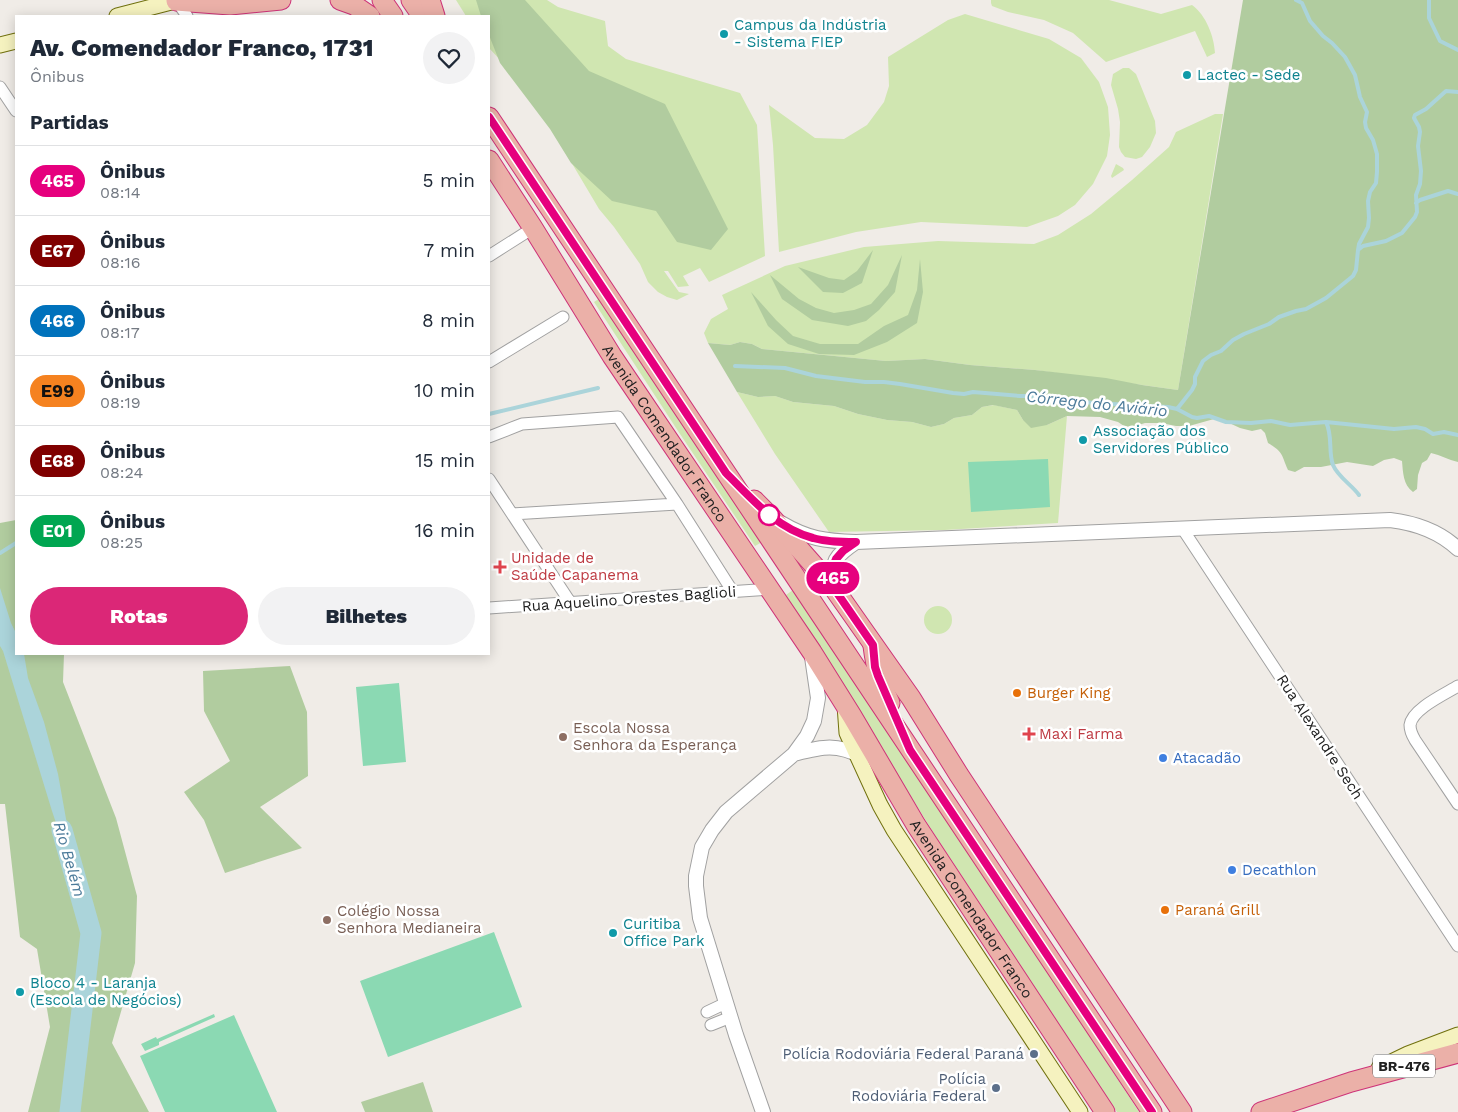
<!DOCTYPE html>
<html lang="pt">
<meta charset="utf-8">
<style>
body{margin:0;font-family:"Work Sans",sans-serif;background:#f2f2f3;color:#1f2937;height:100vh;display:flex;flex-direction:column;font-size:19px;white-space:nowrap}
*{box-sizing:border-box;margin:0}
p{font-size:16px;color:#747a83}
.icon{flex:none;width:28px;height:28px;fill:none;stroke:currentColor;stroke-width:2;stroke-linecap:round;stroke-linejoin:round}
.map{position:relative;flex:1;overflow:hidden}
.drawer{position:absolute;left:15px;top:15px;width:475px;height:640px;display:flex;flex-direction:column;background:#fff;border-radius:0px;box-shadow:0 2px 12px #0003}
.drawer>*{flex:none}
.badge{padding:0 10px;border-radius:16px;font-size:18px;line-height:32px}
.map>.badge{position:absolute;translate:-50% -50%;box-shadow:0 0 0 2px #fff}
h2{padding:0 15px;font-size:19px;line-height:45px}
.round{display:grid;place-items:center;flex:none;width:52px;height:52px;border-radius:26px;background:#f2f2f3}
.headline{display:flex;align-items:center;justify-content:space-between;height:85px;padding:0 15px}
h1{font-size:24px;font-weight:800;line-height:38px}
.button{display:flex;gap:10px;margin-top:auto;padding:10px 15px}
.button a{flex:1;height:58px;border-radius:30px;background:#db2777;color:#fff;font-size:20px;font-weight:800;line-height:58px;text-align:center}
.button a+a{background:#f2f2f3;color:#1f2937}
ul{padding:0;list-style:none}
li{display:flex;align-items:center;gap:15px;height:70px;padding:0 15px;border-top:1px solid #e0e1e3}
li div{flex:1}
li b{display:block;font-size:19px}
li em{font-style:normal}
li .badge{min-width:55px;font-weight:700;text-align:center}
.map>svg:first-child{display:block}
.grass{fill:#d0e6b1}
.forest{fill:#b1cc9f}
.pitch{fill:#8bd9b3}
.water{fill:#abd4da}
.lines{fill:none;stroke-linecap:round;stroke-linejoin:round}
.stream{stroke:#abd4da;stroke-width:4}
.river{stroke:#abd4da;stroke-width:21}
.minor-casing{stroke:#a1a1a1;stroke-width:13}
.tertiary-casing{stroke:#a1a1a1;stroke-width:16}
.secondary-casing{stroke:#70700d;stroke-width:17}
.trunk-casing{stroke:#ce3378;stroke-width:21}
.minor{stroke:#fff;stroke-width:11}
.tertiary{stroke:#fff;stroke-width:14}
.secondary{stroke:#f5f2bf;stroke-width:15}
.trunk{stroke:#ebb0a8;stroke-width:19}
.line-casing{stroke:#fff;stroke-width:11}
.line{stroke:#e6007e;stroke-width:8}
.culture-dot{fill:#0f9aa8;stroke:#fff;stroke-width:2}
.stop-dot{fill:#fff;stroke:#e6007e;stroke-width:2.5}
.health-dot{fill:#e0444e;stroke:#fff;stroke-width:2}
.food-dot{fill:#e8710a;stroke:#fff;stroke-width:2}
.education-dot{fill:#8d6e63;stroke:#fff;stroke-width:2}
.shop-dot{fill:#3f7fe0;stroke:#fff;stroke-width:2}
.service-dot{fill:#5c6f8a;stroke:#fff;stroke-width:2}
.labels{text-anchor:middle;stroke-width:5;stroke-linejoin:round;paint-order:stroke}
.shield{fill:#fff;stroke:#636363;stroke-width:1}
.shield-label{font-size:14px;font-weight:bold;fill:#202020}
.culture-label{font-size:15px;fill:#0d838f;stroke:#fff;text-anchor:start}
.street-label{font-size:15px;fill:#202020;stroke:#fff}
.health-label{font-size:15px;fill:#be3a42;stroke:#fff;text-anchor:start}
.food-label{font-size:15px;fill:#c56008;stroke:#fff;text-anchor:start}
.education-label{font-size:15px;fill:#785e54;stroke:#fff;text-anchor:start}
.shop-label{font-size:15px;fill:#366cbe;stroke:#fff;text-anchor:start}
.service-label{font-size:15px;fill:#4e5e75;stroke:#fff;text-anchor:end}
.water-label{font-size:16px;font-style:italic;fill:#4c7b9a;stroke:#fff}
</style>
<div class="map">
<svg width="1458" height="1112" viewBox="0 0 1458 1112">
<rect width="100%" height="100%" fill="#f0ece7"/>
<path class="grass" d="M 456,0 L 547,0 L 558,7 L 605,21 L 608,46 L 626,59 L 740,93 L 757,125 L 765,256 L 709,282 L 700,268 L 683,276 L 689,286 L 678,287 L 668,271 L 664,271 L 679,292 L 689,294 L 677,300 L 667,297 L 658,292 L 648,282 L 640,264 L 614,227 L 599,209 L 529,91 L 489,48 L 489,16 L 466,16 Z
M 991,0 L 1109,0 L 1161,14 L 1192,5 C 1206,15 1214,36 1215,53 L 1207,57 L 1195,31 L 1106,62 L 1073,33 L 1044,20 L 1008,12 L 992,6 L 991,3 Z
M 965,14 L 1049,39 L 1081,58 L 1099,82 L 1108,107 L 1110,135 L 1107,156 L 1093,184 L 1075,205 L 1058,216 L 1027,227 L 921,222 L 856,232 L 779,252 L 773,145 L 769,105 L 815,138 L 844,139 L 867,125 L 884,102 L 889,86 L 888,57 L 948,20 Z
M 1123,68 L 1129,68 L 1136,74 L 1155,121 L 1156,133 L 1150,147 L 1142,157 L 1136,159 L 1125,157 L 1121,152 L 1119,147 L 1120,122 L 1118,109 L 1111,85 L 1113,74 Z
M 1215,114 L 1223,114 L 1178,390 L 1035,370 L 970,365 L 925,359 L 886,361 L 762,349 L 752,344 L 740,342 L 730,345 L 708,343 L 704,333 L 711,319 L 728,309 L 722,295 L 785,266 L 864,247 L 938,241 L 1034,244 L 1058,235 L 1091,214 L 1132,180 L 1169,147 L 1176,132 Z
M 1116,164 L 1123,168 L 1124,170 L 1112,178 L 1111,176 Z
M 600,298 L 764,541 L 755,546 L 678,431 L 594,302 Z
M 737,392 L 758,397 L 775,396 L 793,402 L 834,406 L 858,414 L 887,420 L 912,422 L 931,427 L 944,424 L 954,418 L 972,415 L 982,407 L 994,405 L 1017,410 L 1023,420 L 1047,425 L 1067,416 L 1058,523 L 945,530 L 829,532 L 775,454 Z
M 797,587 L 1139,1112 L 1117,1112 L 933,832 L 786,595 Z
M924 620a14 14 0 1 1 28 0a14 14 0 1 1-28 0Z"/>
<path class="forest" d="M 476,0 L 525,0 L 589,71 L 665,104 L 728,229 L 711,250 L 677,242 L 656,211 L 612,201 L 571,163 L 550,129 L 500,63 L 489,35 L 489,16 L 481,16 Z
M 1243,0 L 1458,0 L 1458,462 C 1448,460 1441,455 1431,453 L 1427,460 L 1422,463 L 1418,475 L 1417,489 L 1413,492 C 1403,485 1403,472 1402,461 L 1394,458 L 1384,460 L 1373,466 L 1347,462 L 1321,467 L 1304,467 L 1295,472 L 1288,470 C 1281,454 1284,453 1268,443 L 1265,433 L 1261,429 L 1252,431 L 1240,428 L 1225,421 L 1214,419 L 1189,426 L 1176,426 L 1161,423 L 1145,423 L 1132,427 L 1124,426 L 1118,422 L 1100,417 L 1067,416 L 1047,425 L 1031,428 L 1023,420 L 1017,410 L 993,405 L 982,407 L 972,415 L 954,418 L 944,424 L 931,427 L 912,422 L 887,420 L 858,414 L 834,406 L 793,402 L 775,396 L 758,397 L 737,392 L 708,343 L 730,345 L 740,342 L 752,344 L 762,349 L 886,361 L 925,359 L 970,365 L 1035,370 L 1106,378 L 1142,385 L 1178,390 Z
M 873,250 L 862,283 L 843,293 L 823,292 L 798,267 L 829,278 L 844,280 L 857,271 Z
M 902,255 L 895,292 L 879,310 L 866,321 L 848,326 L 812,320 L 782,299 L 770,275 L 799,299 L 816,308 L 834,313 L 854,310 L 871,304 L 888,285 Z
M 920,259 L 923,292 L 917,323 L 887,342 L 854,355 L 819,354 L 788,344 L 768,326 L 751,292 L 776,320 L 793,336 L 820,344 L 858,344 L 884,326 L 908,315 L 917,290 Z
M 16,520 L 16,654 L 71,654 L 64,654 L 63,682 L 116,818 L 137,896 L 135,963 L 112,1043 L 149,1112 L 28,1112 L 50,1027 L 37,949 L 20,937 L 5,804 L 0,804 L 0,523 Z
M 290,666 L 307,712 L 308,776 L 260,807 L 302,848 L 225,873 L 204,820 L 184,792 L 230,761 L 204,711 L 203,671 Z
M 423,1082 L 433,1112 L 365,1112 L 361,1102 Z"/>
<path class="pitch" d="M 1048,459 L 1050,507 L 971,512 L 968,462 Z
M 399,683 L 406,762 L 363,766 L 356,687 Z
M 494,932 L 522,1007 L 388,1057 L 360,981 Z
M 214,1014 L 215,1017 L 159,1042 L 159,1045 L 145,1051 L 141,1044 L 156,1037 L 157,1039 Z
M 234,1015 L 277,1112 L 165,1112 L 140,1056 Z"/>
<path class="water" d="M 0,588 L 11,623 L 16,633 L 16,654 L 24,654 L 28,678 L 44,722 L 58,774 L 68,830 L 71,868 L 52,811 L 3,651 L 0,646 Z"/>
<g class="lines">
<path class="stream" d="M 1296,0 L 1302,3 L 1310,21 L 1323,36 L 1332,43 L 1345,57 L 1355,75 L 1360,97 L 1367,112 L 1365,122 L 1366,128 L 1373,140 L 1377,154 L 1377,172 L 1376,183 L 1370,192 L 1368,201 L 1369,218 L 1368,227 L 1359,244 L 1358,250
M 1429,0 L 1429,18 L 1440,41 L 1458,50
M 1416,203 L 1420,200 L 1448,191 L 1458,194
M 735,366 L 785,368 L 816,376 L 865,382 L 884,382 L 900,384 L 953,393 L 964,394 L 973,392 L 1020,396 L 1040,396 L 1054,399 L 1094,403 L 1168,407 L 1177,409 L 1192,417 L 1197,418 L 1209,416 L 1226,422 L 1251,423 L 1271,421 L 1290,425 L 1326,422 L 1394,429 L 1416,427 L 1425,429 L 1433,434 L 1444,432 L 1458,435
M 1177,409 L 1192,390 L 1195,384 L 1195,377 L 1203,361 L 1211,355 L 1221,351 L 1233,340 L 1244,334 L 1269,324 L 1279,317 L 1296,311 L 1306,309 L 1326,298 L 1353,276 L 1356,270 L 1358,250 L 1363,246 L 1386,241 L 1402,233 L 1415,217 L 1417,212 L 1416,195 L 1420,184 L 1421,171 L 1418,146 L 1420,132 L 1419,127 L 1414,118 L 1415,115 L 1426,109 L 1446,91 L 1458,92
M 489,414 L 598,388
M 1326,422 C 1333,436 1328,451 1333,465 C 1338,477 1352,485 1359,495
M 0,553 L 16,543"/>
<path class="river" d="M 62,830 L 91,933 L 70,1112"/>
<defs>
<path id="minor" d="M 176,0 L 187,16
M 0,87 L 16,111
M 489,256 L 533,228
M 489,362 L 563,317
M 489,437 L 522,424 L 618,417 L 677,504 L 733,592
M 489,479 L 570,602
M 512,514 L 677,504
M 1182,528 L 1458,946
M 489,608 L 770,589
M 1458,686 C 1445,694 1412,709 1410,725 C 1410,731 1412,735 1415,740 L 1458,804
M 707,1012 L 726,1003
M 711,1025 L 731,1017"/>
<path id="tertiary" d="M 781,523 C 808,539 825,541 856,542 L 1390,520 C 1415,523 1439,531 1458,549
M 833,587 C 832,560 834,557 856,542
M 794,754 C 822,747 836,743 863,757
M 763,1112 L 736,1035 L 700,918 L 696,886 L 696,876 L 702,847 L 712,830 L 726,812 L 794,754 L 807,736 L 814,721 L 818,698 L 812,657"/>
<path id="secondary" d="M 117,16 L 179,0
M 0,45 L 16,41
M 845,705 L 847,733 L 880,805 L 894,830 L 1080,1112
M 1379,1068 L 1408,1054 L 1458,1035"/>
<g id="trunk">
<path d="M 340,0 L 354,5 L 370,16"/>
<path d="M 382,0 L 393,16"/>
<path d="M 411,0 L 422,16"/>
<path d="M 430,0 L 435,16"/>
<path d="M 176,1 L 230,5 L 281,0"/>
<path d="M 489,117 L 1152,1112"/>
<path id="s1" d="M 489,160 L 533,228 L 612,356 L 812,652 L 852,716 L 916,825 L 1105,1112"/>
<path d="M 754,500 L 772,518 L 833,587 L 911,698 L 959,775 L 1182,1112"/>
<path d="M 873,646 C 876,670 880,681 890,703"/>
<path d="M 1261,1112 L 1351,1082 L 1458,1053"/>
</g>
</defs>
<use href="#minor" class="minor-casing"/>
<use href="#tertiary" class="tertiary-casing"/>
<use href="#secondary" class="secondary-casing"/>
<use href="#trunk" class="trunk-casing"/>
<use href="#minor" class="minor"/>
<use href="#tertiary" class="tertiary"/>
<use href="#secondary" class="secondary"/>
<use href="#trunk" class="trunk"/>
</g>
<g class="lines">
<defs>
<path id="line" d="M 489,117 L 726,473 C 751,498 777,529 813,538 C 827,542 841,542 856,542 L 843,551 L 836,559 L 832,569 L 833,587 L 873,645 L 875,667 L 878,676 L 910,750 L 1152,1112"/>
</defs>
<use href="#line" class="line-casing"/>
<use href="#line" class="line"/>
</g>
<g class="culture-dot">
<circle cx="724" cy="34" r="5"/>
<circle cx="1187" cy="75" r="5"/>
<circle cx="1083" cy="440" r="5"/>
<circle cx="613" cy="933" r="5"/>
<circle cx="20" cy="992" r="5"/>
</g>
<circle class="stop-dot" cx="769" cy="515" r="10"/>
<g class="health-dot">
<path d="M497.5 559.5h5v5h5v5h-5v5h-5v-5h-5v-5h5z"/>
<path d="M1026.5 726.5h5v5h5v5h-5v5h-5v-5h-5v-5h5z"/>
</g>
<g class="food-dot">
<circle cx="1017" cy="693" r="5"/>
<circle cx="1165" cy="910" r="5"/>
</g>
<g class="education-dot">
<circle cx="563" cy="737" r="5"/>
<circle cx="327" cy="920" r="5"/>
</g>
<g class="shop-dot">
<circle cx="1163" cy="758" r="5"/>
<circle cx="1232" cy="870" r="5"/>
</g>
<g class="service-dot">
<circle cx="1034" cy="1054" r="5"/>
<circle cx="996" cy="1088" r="5"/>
</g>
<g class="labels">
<rect class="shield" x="1373" y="1054.5" width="62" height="23" rx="4"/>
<g class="shield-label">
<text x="1404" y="1071">BR-476</text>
</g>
<g class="culture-label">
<text x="734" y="30">Campus da Indústria<tspan x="734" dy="17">- Sistema FIEP</tspan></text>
<text x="1197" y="80">Lactec - Sede</text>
<text x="1093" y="436">Associação dos<tspan x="1093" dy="17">Servidores Público</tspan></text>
<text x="623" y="929">Curitiba<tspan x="623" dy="17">Office Park</tspan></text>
<text x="30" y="988">Bloco 4 - Laranja<tspan x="30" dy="17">(Escola de Negócios)</tspan></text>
</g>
<g class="street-label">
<text dy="5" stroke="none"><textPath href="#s1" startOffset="325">Avenida Comendador Franco</textPath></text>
<text transform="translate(629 599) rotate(-4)" y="5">Rua Aquelino Orestes Baglioli</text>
<text transform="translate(1320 737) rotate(57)" y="5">Rua Alexandre Sech</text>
<text dy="5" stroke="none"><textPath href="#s1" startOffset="891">Avenida Comendador Franco</textPath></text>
</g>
<g class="health-label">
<text x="511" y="563">Unidade de<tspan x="511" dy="17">Saúde Capanema</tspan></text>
<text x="1039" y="739">Maxi Farma</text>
</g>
<g class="food-label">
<text x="1027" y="698">Burger King</text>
<text x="1175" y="915">Paraná Grill</text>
</g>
<g class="education-label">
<text x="573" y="733">Escola Nossa<tspan x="573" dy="17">Senhora da Esperança</tspan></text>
<text x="337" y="916">Colégio Nossa<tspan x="337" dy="17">Senhora Medianeira</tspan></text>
</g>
<g class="shop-label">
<text x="1173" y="763">Atacadão</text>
<text x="1242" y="875">Decathlon</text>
</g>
<g class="service-label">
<text x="1024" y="1059">Polícia Rodoviária Federal Paraná</text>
<text x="986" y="1084">Polícia<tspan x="986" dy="17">Rodoviária Federal</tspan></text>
</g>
<g class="water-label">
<text transform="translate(1097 403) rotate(6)" y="6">Córrego do Aviário</text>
<text transform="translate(70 859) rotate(74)" y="6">Rio Belém</text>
</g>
</g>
</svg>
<b class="badge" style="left:833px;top:578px;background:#e6007e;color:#fff">465</b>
<section class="drawer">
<div class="headline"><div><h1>Av. Comendador Franco, 1731</h1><p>Ônibus</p></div><a class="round"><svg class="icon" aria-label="heart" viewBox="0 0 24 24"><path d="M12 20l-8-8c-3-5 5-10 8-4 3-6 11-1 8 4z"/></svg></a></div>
<h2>Partidas</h2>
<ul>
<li><span class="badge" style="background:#e6007e;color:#fff">465</span><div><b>Ônibus</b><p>08:14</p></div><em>5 min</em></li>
<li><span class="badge" style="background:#800000;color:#fff">E67</span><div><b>Ônibus</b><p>08:16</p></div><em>7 min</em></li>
<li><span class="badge" style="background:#0072bc;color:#fff">466</span><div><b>Ônibus</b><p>08:17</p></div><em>8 min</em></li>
<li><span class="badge" style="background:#f58220;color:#111">E99</span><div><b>Ônibus</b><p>08:19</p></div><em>10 min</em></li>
<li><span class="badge" style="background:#800000;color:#fff">E68</span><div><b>Ônibus</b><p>08:24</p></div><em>15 min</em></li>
<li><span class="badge" style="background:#00a651;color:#fff">E01</span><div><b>Ônibus</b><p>08:25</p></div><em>16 min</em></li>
</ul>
<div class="button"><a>Rotas</a><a>Bilhetes</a></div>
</section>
</div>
